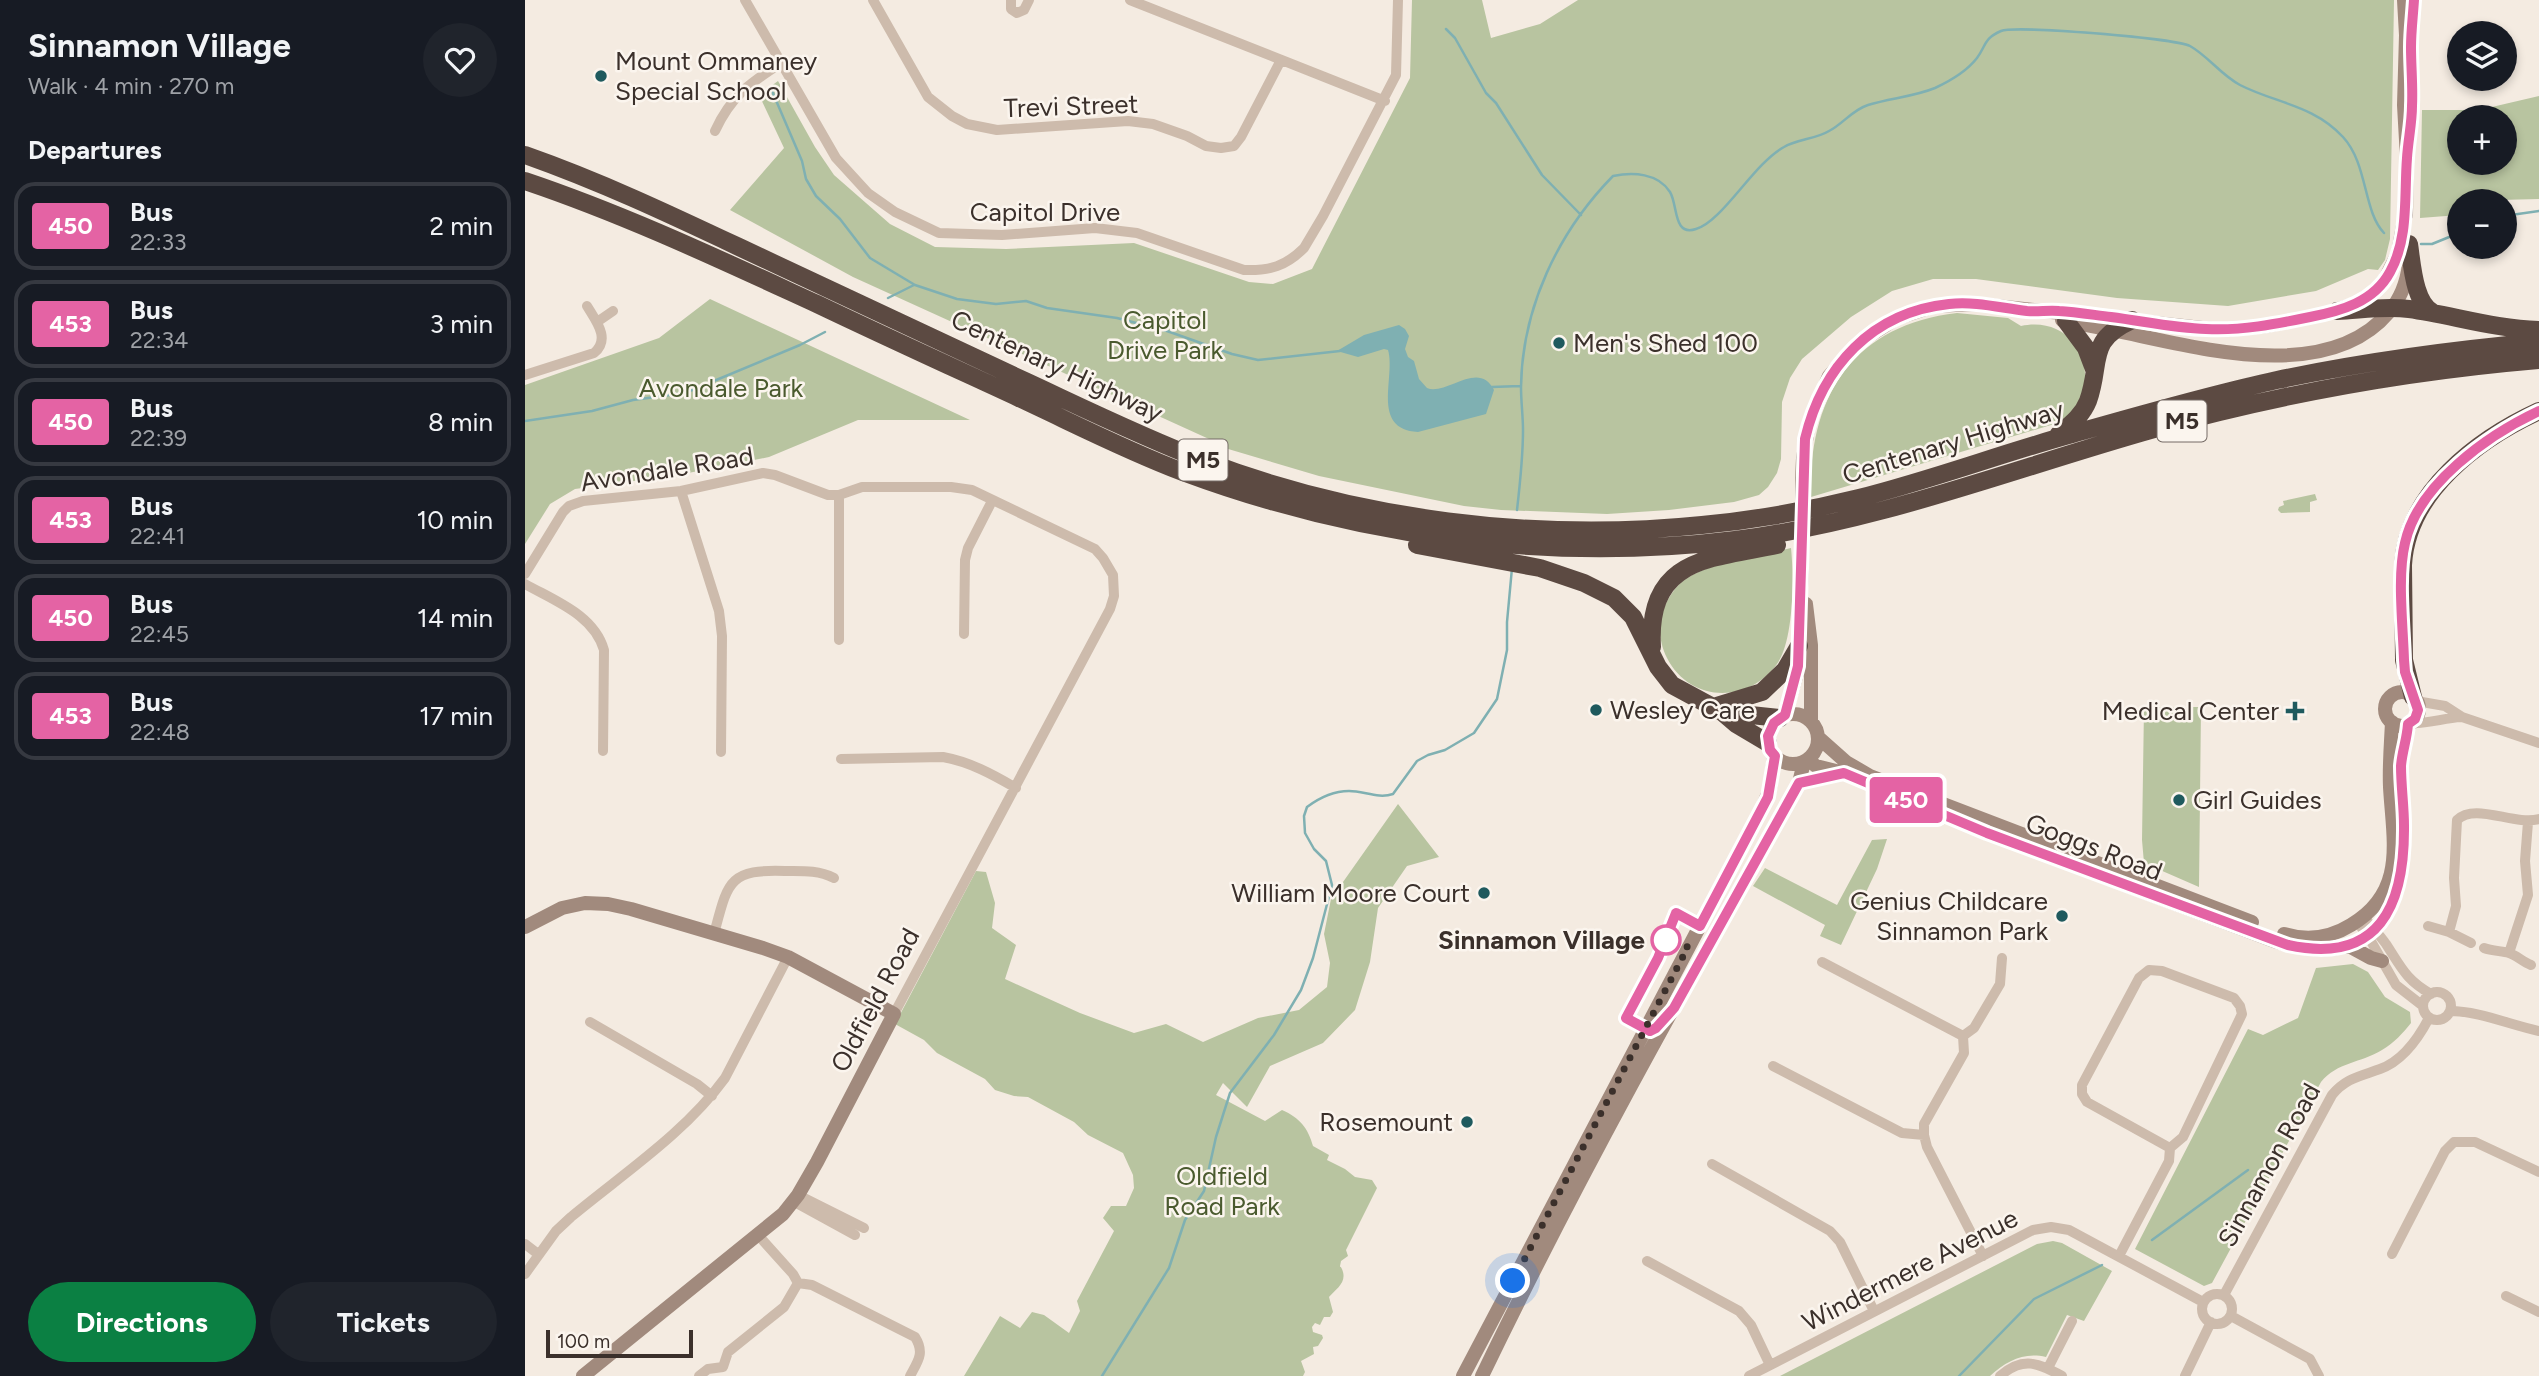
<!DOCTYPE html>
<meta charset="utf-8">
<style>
body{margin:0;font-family:Figtree,sans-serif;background:#20242c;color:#f1f3f6;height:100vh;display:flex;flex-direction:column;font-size:26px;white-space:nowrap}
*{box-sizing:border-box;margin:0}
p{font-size:23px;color:#9ea1a6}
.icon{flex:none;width:38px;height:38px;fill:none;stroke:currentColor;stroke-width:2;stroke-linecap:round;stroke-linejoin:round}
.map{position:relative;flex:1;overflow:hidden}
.side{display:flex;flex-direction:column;background:#171b24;width:525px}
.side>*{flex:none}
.badge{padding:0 14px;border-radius:5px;font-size:24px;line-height:46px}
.tools{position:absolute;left:1922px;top:21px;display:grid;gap:14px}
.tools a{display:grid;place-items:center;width:70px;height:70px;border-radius:50%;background:#171b24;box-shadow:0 4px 10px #0003;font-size:35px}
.scale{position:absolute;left:21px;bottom:18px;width:147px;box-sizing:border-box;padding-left:7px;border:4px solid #3b302b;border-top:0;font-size:19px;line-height:24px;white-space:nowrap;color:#3b302b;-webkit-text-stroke:5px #fbf5ee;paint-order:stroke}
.you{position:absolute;width:35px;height:35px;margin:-18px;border:5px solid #fff;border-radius:50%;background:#1a73e8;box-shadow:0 0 0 10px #1a73e833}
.map>.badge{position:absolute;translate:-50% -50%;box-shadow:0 0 0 4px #fff}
h2{padding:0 28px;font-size:26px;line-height:63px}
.round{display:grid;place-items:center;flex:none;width:74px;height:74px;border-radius:37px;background:#20242c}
.head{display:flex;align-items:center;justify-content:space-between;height:119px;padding:0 28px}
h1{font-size:33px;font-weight:700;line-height:52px}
.action{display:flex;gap:14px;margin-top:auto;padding:14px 28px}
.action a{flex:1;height:80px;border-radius:42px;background:#0b8043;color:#fff;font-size:28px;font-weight:700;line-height:80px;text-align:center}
.action a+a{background:#20242c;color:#f1f3f6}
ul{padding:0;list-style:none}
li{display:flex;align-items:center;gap:21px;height:88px;margin:0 14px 10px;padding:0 14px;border:4px solid #363941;border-radius:21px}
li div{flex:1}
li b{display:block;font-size:26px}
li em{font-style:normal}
li .badge{min-width:77px;font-weight:700;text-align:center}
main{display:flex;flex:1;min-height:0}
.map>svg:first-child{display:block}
.green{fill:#b8c4a0;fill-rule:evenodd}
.water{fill:#7fb0b2}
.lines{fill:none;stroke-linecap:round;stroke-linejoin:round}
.stream{stroke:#7fb0b2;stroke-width:2.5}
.street{stroke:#cdbbac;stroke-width:10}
.secondary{stroke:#a18a7d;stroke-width:14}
.highway{stroke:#5c4a42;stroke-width:18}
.secondary-bridge{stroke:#a18a7d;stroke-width:14}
.line-casing{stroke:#fff;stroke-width:16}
.line{stroke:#e463a4;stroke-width:10}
.walk{stroke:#3b302b;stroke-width:7;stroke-dasharray:0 12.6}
.poi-dot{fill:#1f5a5e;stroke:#fbf5ee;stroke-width:2.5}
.stop-dot{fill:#fff;stroke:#e463a4;stroke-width:3.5}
.labels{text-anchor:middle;stroke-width:5;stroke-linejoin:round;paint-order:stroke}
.shield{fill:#fbf5ee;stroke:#756b66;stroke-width:2}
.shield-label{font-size:24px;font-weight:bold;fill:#3b302b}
.poi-label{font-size:26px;fill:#3b302b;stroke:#fbf5ee;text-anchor:start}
.street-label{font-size:26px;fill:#3b302b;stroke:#fbf5ee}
.park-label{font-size:26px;fill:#4a5a2e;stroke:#fbf5ee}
.stop-label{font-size:26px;font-weight:bold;fill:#3b302b;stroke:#fbf5ee;text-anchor:end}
</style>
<main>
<section class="side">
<div class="head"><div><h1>Sinnamon Village</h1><p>Walk · 4 min · 270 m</p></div><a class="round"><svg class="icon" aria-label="heart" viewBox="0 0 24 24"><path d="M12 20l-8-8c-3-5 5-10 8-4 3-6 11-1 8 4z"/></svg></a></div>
<h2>Departures</h2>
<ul>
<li><span class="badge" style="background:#e463a4;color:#fff">450</span><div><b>Bus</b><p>22:33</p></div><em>2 min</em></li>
<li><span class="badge" style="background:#e463a4;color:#fff">453</span><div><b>Bus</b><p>22:34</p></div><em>3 min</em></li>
<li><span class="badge" style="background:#e463a4;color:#fff">450</span><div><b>Bus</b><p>22:39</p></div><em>8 min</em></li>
<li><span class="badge" style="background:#e463a4;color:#fff">453</span><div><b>Bus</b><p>22:41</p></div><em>10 min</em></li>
<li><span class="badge" style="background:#e463a4;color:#fff">450</span><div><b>Bus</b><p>22:45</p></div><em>14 min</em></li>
<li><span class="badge" style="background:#e463a4;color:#fff">453</span><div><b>Bus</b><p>22:48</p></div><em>17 min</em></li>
</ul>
<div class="action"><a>Directions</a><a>Tickets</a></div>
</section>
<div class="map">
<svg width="2014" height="1376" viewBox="0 0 2014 1376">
<rect width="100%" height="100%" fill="#f4ebe1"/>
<path class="green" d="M 887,0 L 957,0 L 966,38 L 1015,24 L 1053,0 L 1869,0 L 1865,239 L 1860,260 L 1853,270 L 1843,269 L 1791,291 L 1703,306 L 1592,298 L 1451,279 L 1408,279 L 1367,291 L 1326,317 L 1277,359 L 1265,378 L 1257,402 L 1256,459 L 1252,473 L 1243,487 L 1234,495 L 1209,502 L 1144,510 L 1082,514 L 976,510 L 939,506 L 794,476 L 683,443 L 684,439 L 328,277 L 205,210 L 259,148 L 234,95 L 253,81 L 290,147 L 309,175 L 365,224 L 410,247 L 481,249 L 609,243 L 724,282 L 748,284 L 787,269 L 885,78 Z
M 2014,96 L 2014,199 L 1934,201 L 1934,215 L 1895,218 L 1897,110 L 1954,110 ZM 1934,117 L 1979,117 L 1979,163 L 1934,163 Z
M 185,299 L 445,420 L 333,420 L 244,457 L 153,475 L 50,489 L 25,504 L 0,544 L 0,385 L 134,338 Z
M 1432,313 L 1483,318 L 1496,326 C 1563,312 1585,403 1526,425 L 1286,497 C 1283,397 1328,325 1432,313 Z
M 1790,494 L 1792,500 L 1785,502 L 1785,512 L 1756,513 L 1753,510 L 1754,507 L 1759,505 L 1758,501 Z
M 1266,548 C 1269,577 1269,640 1252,664 C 1223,704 1165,703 1142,658 C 1136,646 1133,631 1136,617 C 1140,603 1147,590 1158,581 C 1184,562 1234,556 1266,548 Z
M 1619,707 L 1676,707 L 1674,887 L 1619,863 L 1617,840 Z
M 873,804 L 914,857 L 882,866 L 853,908 L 845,962 L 830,1010 L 798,1043 L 745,1066 L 722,1107 L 698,1083 L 691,1095 L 740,1121 L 757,1110 C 775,1118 783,1128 788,1146 L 804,1155 L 802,1160 L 820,1169 L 830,1177 L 847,1180 L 852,1188 L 821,1250 L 823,1256 L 816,1261 C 814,1272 815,1262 818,1272 C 821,1283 811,1289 804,1297 L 808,1312 L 805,1317 L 799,1317 L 795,1325 L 790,1323 L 787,1327 L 788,1332 L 797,1335 L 798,1338 L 793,1346 L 788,1347 L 789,1354 L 776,1361 L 780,1372 L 778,1376 L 439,1376 L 475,1316 L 495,1328 L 507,1312 L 519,1315 L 544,1333 L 555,1311 L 552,1301 L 589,1231 L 578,1218 L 586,1206 L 601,1206 L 609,1188 L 608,1175 L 598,1153 L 563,1135 L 549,1122 L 503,1097 L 489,1096 L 470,1090 L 460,1079 L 412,1053 L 399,1040 L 370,1024 L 451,871 L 461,872 L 470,903 L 467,928 L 491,945 L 480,979 L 555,1013 L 609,1033 L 641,1024 L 678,1042 L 733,1018 L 774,1010 L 802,987 L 805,963 L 799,934 L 806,899 Z
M 1362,839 L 1352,869 L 1316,945 L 1295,936 L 1300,925 L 1228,886 L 1240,868 L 1312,905 L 1347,840 Z
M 1828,964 L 1843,972 L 1860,997 L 1885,1012 L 1886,1023 C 1878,1033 1869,1043 1857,1050 C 1836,1063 1812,1062 1796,1082 L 1687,1283 L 1679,1286 L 1610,1249 L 1723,1029 L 1738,1035 L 1773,1018 L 1791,968 Z
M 1528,1241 L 1537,1243 L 1587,1271 L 1559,1321 L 1542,1315 L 1521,1357 C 1498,1352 1482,1361 1465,1376 L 1255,1376 L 1512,1244 Z"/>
<path class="water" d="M 874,325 L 880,329 L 884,336 L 880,349 L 883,357 L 889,361 L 894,379 L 902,388 C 921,396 954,359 969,390 L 961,414 L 893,432 C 845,429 871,377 863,350 L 859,349 L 833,357 L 812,351 L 839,335 Z"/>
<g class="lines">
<path class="stream" d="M 921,29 L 930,38 L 961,93 L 971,103 L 1017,175 L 1056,215
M 247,91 L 277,161 L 281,179 L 291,196 L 315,219 L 345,258 L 390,285 L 432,299 L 471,304 L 501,301 L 522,308 L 592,318 L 642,331 L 707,354 L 733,360 L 815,351
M 1979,216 L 2014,211
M 1896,244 L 1907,244 L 1934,233
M 363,298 L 389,285
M 967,387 L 995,386
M 0,421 L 67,411 L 108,400 L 160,393 L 275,345 L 300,332
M 992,510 C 995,484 998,457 998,430 C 998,416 996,402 996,387 C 997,308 1033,232 1088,176 C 1108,172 1133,173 1145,192 C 1153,205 1148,237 1171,229 C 1197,222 1229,163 1259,147 C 1273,139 1291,139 1304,131 C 1318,124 1327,110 1343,105 C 1365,98 1388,97 1410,88 C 1425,81 1442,71 1452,58 C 1461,46 1459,38 1476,31 C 1490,25 1649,38 1665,46 C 1683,56 1696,75 1715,85 C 1750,103 1789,105 1818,137 C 1843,164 1838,211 1859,233
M 1627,1240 L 1723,1170
M 577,1376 L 644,1268 L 660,1220 L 679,1191 L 691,1137 L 705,1093 L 749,1035 L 776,990 L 788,958 L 807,885 L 801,861 L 789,849 L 780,833 L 779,816 L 782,807 C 794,798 809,791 824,791 C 839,791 853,799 868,794 L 892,761 L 903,755 L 920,750 L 949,733 L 972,699 L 982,650 L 982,622 L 987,568
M 1434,1376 L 1509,1299 L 1577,1265"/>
<path class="street" d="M 220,0 L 311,158 L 343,193 L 370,212 L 414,233 L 477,235 L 570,228 L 612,233 L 719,270 C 745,271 761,266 779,248 L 798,216 L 871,75 L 873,0
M 348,0 L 403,97 L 427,116 L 442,124 L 472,130 L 603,121 L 628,124 L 662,136 L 681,146 L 696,148 L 709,146 L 716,137 L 756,60
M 486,0 L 486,9 L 492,13 L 499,10 L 504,0
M 605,0 L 860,101
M 190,131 C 206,96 225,83 256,63
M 72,322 L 88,311
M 0,375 L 69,353 C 86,339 71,321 62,306
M 156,491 L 194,611 L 197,636 L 196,752
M 0,574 L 38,512 L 44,506 L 58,501 L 156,491 L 238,473 L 250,475 L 303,495 L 314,495 L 337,487 L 426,487 L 447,490 L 570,549 L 578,558 L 588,575 L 589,596 L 585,609 L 369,1014
M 0,584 C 30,601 69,615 79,650 L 78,751
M 439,634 L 440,560 L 443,548 L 467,501
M 314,640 L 314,495
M 1891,701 L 1920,706 L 1937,717 L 2014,743
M 1886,723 C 1902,724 1919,718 1936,717
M 316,759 L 418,757 C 445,762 467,774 491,788
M 1839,917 C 1846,926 1854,934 1861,944 C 1876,967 1881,980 1906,994
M 1832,922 L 1843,936 L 1871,985 L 1898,1006
M 1903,926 L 1924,932 L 1946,943
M 1924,932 L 1931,906 L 1929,878 L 1932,820 C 1950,802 1989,826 2014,819
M 189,934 C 203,882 203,869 260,871 C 278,871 293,870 309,878
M 1959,948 C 1967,951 1978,951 1984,953 C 1991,955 1998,962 2006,965
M 1984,953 L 2003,895 L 2000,861 L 2003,822
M 1297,962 L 1438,1036
M1898 1006a14 14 0 1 1 28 0a14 14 0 1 1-28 0Z
M 1925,1011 C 1954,1011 1985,1025 2014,1031
M 65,1022 L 172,1084 L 187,1096
M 1248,1066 L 1377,1133 L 1399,1135
M 1187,1164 L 1305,1231 L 1315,1242 L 1349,1311
M 273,1195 L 339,1228
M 268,1201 L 330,1235
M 233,1235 L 268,1274 L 273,1283 L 287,1285 L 390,1337 C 400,1353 393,1361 385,1376
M 0,1244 L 13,1254
M 1867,1254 L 1920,1151 L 1929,1142 L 1950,1142 L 2014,1172
M 1458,1256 L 1402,1147 L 1399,1135 L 1399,1124 L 1439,1053 L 1438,1036 L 1449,1028 L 1475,984 L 1477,958
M 1594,1256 L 1644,1161 L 1645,1148 L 1658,1137 L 1717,1014 L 1715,1006 L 1709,998 L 1637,971 L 1624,970 L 1614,978 L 1557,1085 L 1557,1094 L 1562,1102 L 1645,1148
M 1122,1261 L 1214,1311 L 1226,1325 L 1245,1365
M 0,1274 L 31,1231 L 46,1217 C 99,1173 160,1133 200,1078 L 263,957
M1677 1309a15 15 0 1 1 30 0a15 15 0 1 1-30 0Z
M 1699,1295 L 1807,1095 C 1821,1078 1836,1076 1855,1069 C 1878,1061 1893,1039 1904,1018
M 1981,1296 L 2014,1312
M 1706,1316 L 1785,1359 L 1794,1376
M 1523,1368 L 1547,1321
M 174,1376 L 183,1369 L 198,1367 L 203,1352 L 259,1307 L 273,1283
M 1224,1376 L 1508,1230 L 1526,1227 L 1544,1230 L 1678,1302
M 1475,1376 C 1498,1356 1513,1363 1537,1376
M 1660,1376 L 1686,1322"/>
<path class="secondary" d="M 1879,0 L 1881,35 L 1879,105 L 1882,158 L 1881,215
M 1537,320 C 1563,326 1589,330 1615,336 C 1690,352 1807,380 1864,312 C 1876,298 1882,281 1884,264
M 1277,480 L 1278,458 L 1284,423 L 1304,376 L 1326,351 L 1339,339 L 1372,318 L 1409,306 L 1452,304 L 1696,330 L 1741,326 L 1800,314 L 1832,303 L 1845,295 L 1858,283 L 1873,253 L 1881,209
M 1281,604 L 1286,645 L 1286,721
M1860 709a17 17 0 1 1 34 0a17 17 0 1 1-34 0Z
M1243 739a25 25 0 1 1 50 0a25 25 0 1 1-50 0Z
M 1260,715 L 1273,670 L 1277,560
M 1294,738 L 1321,762 L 1345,776 L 1727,922
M 1283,760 L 1291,766 L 1319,773 L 1463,833 L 1749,941 C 1846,971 1879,916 1879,826 C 1879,807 1876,787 1876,767 C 1877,752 1882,739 1883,724
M 1274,783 L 1316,774
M 0,927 L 37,908 L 60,903 L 83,904 L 106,909 L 238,948 L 263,957 L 369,1014 L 292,1162 L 273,1195 L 258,1214 L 58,1376
M 1759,934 C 1782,941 1805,938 1826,925 C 1882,892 1868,841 1865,787 C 1864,765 1866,744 1867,722
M 1824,946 L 1846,958 L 1857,961
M 938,1376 L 1237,808 L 1245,789 L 1249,756
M 957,1376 C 1054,1174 1164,979 1274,783 L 1279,762"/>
<path class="highway" d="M 0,155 C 74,181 144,214 214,247 C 310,292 406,337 502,382 C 560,409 617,437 677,460 C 833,520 1010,542 1177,525 C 1230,520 1282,511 1334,498 C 1406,480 1475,454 1547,434 C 1615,415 1683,395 1752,380 C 1838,362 1926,350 2014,342
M 0,181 C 101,215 196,260 292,304 C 359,336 427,367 494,398 C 548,423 602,451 658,472 C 833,537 1024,563 1210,540 C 1354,522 1490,468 1629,429 C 1755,394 1884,371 2014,360
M 1884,244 C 1887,263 1889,305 1909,313
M 1812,311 C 1836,310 1859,306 1884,309 C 1927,315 1970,329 2014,330
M 1541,321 L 1561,348 L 1569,369
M 1534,434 C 1546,424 1557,416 1563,401 C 1577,362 1561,341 1607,320
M 892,545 L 1015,568 L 1059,583 L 1089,598 L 1108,617 L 1133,667 L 1147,685 L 1197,712 L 1211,724 L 1243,743
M 1127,647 C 1122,558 1184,559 1252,545
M 1888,697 L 1879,660 L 1878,565 C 1882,492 1953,439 2014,411
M 1188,707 L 1237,692 L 1260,670 L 1274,646
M 1197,712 L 1255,718"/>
<path class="secondary-bridge" d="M 1277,560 L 1277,480"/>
</g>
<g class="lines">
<defs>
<path id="line" d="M 1889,0 C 1888,16 1886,32 1886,47 C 1886,67 1888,86 1887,106 C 1887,123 1883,141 1882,158 C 1879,196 1884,238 1865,272 C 1849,302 1816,311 1785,317 C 1751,324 1716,331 1681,329 C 1649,328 1618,321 1586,317 C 1569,315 1551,312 1534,311 C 1523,310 1513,312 1502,311 C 1476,308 1450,301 1424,304 C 1347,312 1297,367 1280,439 L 1273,666 L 1260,715 L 1249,723 L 1243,736 L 1245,750 L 1250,756 L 1243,797 L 1175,926 L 1151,913 L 1133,958 L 1101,1018 L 1125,1031 L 1131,1028 L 1149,1008 L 1274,783 L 1319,773 L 1462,833 L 1763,945 C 1854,965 1880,906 1879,825 C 1879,806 1876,786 1876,766 C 1877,752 1882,739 1883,724 L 1890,719 L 1893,710 L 1880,672 L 1879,660 C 1878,625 1872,576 1880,543 C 1893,484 1963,435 2014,411"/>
</defs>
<use href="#line" class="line-casing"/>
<use href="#line" class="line"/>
<path class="walk" d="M 988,1281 L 1163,947 L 1141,940"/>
</g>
<g class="poi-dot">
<circle cx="76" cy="76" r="7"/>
<circle cx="1034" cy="343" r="7"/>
<circle cx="1071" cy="710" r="7"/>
<path d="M1766.5 700.5h7v7h7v7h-7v7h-7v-7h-7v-7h7z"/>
<circle cx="1654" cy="800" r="7"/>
<circle cx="959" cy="893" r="7"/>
<circle cx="1537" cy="916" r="7"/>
<circle cx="942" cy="1122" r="7"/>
</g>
<circle class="stop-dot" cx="1141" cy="940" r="14"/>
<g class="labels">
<g class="shield">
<rect x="1632.5" y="400.5" width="49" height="41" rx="5"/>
<rect x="653.5" y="439.5" width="49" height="41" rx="5"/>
</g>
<g class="shield-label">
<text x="1657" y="429">M5</text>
<text x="678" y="468">M5</text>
</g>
<g class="poi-label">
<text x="90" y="70">Mount Ommaney<tspan x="90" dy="30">Special School</tspan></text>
<text x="1048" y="352">Men's Shed 100</text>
<text x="1085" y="719">Wesley Care</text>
<text x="1754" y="720" text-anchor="end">Medical Center</text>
<text x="1668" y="809">Girl Guides</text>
<text x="945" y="902" text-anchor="end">William Moore Court</text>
<text x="1523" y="910" text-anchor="end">Genius Childcare<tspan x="1523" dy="30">Sinnamon Park</tspan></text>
<text x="928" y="1131" text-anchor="end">Rosemount</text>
</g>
<g class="street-label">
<text transform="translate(546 106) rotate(-2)" y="9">Trevi Street</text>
<text x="520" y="221">Capitol Drive</text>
<text transform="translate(532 366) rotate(25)" y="9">Centenary Highway</text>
<text transform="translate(1428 442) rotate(-17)" y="9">Centenary Highway</text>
<text transform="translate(142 469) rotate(-9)" y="9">Avondale Road</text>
<text transform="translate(1569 847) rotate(21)" y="9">Goggs Road</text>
<text transform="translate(350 1000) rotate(-62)" y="9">Oldfield Road</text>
<text transform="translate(1744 1165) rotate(-61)" y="9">Sinnamon Road</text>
<text transform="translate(1385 1270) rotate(-27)" y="9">Windermere Avenue</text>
</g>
<g class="park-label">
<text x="640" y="329">Capitol<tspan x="640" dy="30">Drive Park</tspan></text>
<text x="196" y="397">Avondale Park</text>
<text x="697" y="1185">Oldfield<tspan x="697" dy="30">Road Park</tspan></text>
</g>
<g class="stop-label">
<text x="1120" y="949">Sinnamon Village</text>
</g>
</g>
</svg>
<div class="tools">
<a><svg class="icon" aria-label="layers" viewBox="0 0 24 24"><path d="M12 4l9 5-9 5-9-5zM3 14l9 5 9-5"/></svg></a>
<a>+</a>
<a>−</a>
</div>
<div class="scale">100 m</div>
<div class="you" style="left:988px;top:1281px"></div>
<b class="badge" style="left:1381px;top:800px;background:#e463a4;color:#fff">450</b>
</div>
</main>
